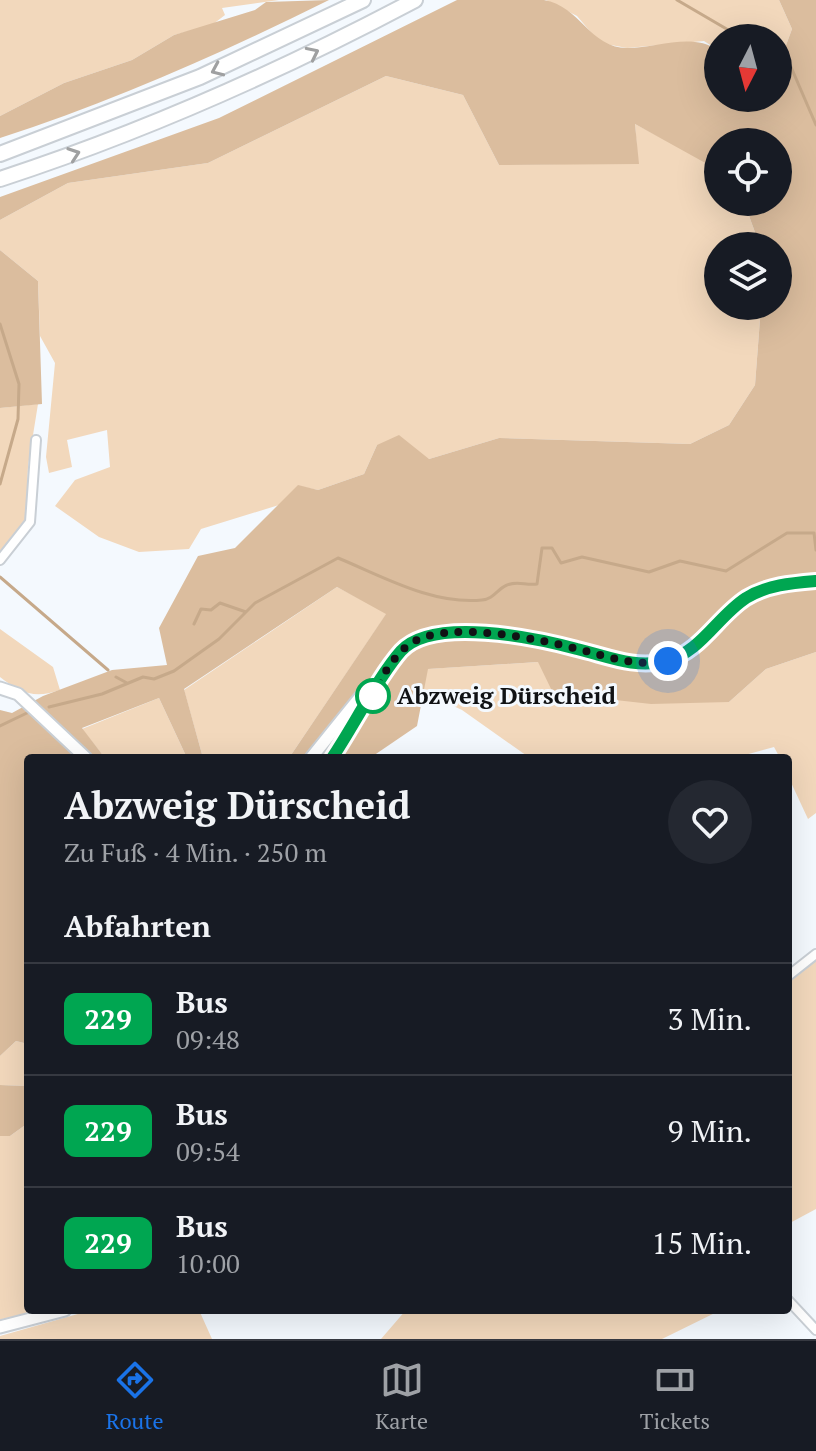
<!DOCTYPE html>
<html lang="de">
<meta charset="utf-8">
<style>
body{margin:0;font-family:"PT Serif",serif;background:#242831;color:#f1f3f6;height:100vh;display:flex;flex-direction:column;font-size:30px;white-space:nowrap}
*{box-sizing:border-box;margin:0}
p{font-size:26px;color:#9ea1a6}
.icon{flex:none;width:44px;height:44px;fill:none;stroke:currentColor;stroke-width:2;stroke-linecap:round;stroke-linejoin:round}
.map{position:relative;flex:1;overflow:hidden}
.side{position:absolute;left:24px;top:754px;width:768px;height:560px;display:flex;flex-direction:column;background:#171b24;border-radius:8px;box-shadow:0 8px 32px #0002}
.side>*{flex:none}
.badge{padding:0 16px;border-radius:12px;font-size:28px;line-height:52px}
.needle{width:52px;rotate:186deg}
.controls{position:absolute;left:704px;top:24px;display:grid;gap:16px}
.controls a{display:grid;place-items:center;width:88px;height:88px;border-radius:50%;background:#171b24;box-shadow:0 8px 32px #0002;font-size:40px}
.you{position:absolute;width:40px;height:40px;margin:-20px;border:6px solid #fff;border-radius:50%;background:#1a73e8;box-shadow:0 0 0 12px #1a73e833}
.map>.badge{position:absolute;translate:-50% -50%;box-shadow:0 0 0 4px #fff}
h2{padding:0 40px;font-size:30px;line-height:72px}
.round{display:grid;place-items:center;flex:none;width:84px;height:84px;border-radius:42px;background:#242831}
.overview{display:flex;align-items:center;justify-content:space-between;height:136px;padding:0 40px}
h1{font-size:38px;font-weight:600;line-height:60px}
ul{padding:0;list-style:none}
li{display:flex;align-items:center;gap:24px;height:112px;padding:0 40px;border-top:2px solid #363941}
li div{flex:1}
li b{display:block;font-size:30px}
li em{font-style:normal}
li .badge{min-width:88px;font-weight:700;text-align:center}
.dock{display:flex;justify-content:space-around;align-items:center;height:112px;border-top:2px solid #363941;background:#171b24;font-size:22px;color:#9ea1a6}
.dock a{display:grid;justify-items:center;gap:4px}
.dock .on{color:#1a73e8}
.map>svg:first-child{display:block}
.green{fill:#f2d8bc}
.forest{fill:#dbbd9e}
.lines{fill:none;stroke-linecap:round;stroke-linejoin:round}
.stream{stroke:#c6a98a;stroke-width:3}
.street-casing{stroke:#c9cfd5;stroke-width:12}
.secondary-casing{stroke:#c9cfd5;stroke-width:15}
.highway-casing{stroke:#c9cfd5;stroke-width:18}
.street{stroke:#fff;stroke-width:8}
.secondary{stroke:#fff;stroke-width:11}
.highway{stroke:#fff;stroke-width:14}
.oneway{stroke:#9fa0a1}
.line-casing{stroke:#fff;stroke-width:18}
.line{stroke:#00a651;stroke-width:12}
.walk{stroke:#101214;stroke-width:8;stroke-dasharray:0 14.4}
.stop-dot{fill:#fff;stroke:#00a651;stroke-width:4}
.labels{text-anchor:middle;stroke-width:6;stroke-linejoin:round;paint-order:stroke}
.stop-label{font-size:24px;font-weight:bold;fill:#101214;stroke:#f4f9fe;text-anchor:start}
</style>
<div class="map">
<svg width="816" height="1339" viewBox="0 0 816 1339">
<rect width="100%" height="100%" fill="#f4f9fe"/>
<path class="green" d="M 0,0 L 279,0 L 222,8 L 225,15 L 212,25 L 174,35 L 132,60 L 64,83 L 0,116 Z
M 546,0 L 779,0 L 792,29 L 778,67 L 778,38 L 718,38 L 718,50 L 704,41 L 627,48 L 600,43 L 577,16 Z
M 386,76 L 463,95 L 499,165 L 638,163 L 635,124 L 715,166 L 718,202 L 744,202 L 760,246 L 718,246 L 718,306 L 761,306 L 755,385 L 729,425 L 690,444 L 499,438 L 429,459 L 377,445 L 364,474 L 318,490 L 298,486 L 279,505 L 201,529 L 189,549 L 139,552 L 99,537 L 55,506 L 75,480 L 110,467 L 107,430 L 67,440 L 72,467 L 49,473 L 46,457 L 55,363 L 40,336 L 38,281 L 0,250 L 0,220 L 68,183 L 208,163 Z
M 38,404 L 28,466 L 26,520 L 0,555 L 0,408 Z
M 337,587 L 387,613 L 289,758 L 203,758 L 184,690 Z
M 0,629 L 53,667 L 60,690 C 34,699 21,693 0,677 Z
M 816,652 L 816,813 L 808,819 L 788,776 L 788,758 L 780,758 L 774,747 L 734,758 L 530,758 L 462,710 L 423,692 L 427,669 L 538,662 L 729,702 L 766,669 Z
M 159,698 L 187,758 L 105,758 L 82,729 Z
M 816,954 L 816,1209 L 788,1224 L 788,976 Z
M 16,1041 L 28,1044 L 28,1086 L 0,1085 L 0,1056 Z
M 28,1123 L 28,1310 L 52,1310 L 0,1324 L 0,1136 L 10,1136 Z
M 92,1310 L 199,1310 L 212,1339 L 0,1339 L 0,1336 Z
M 406,1310 L 721,1310 L 662,1339 L 381,1339 Z"/>
<path class="forest" d="M 329,0 C 224,52 112,102 0,138 L 0,116 L 64,83 L 132,60 L 174,35 L 255,10 L 266,2 Z
M 457,0 C 485,0 517,0 544,0 C 580,6 590,48 627,48 C 658,48 691,32 718,50 L 718,98 L 778,98 L 778,67 L 792,29 L 779,0 L 816,0 L 816,652 L 766,669 L 729,702 L 651,704 L 553,693 L 538,662 L 428,669 L 417,726 L 370,758 L 289,758 L 386,614 L 337,587 L 184,689 L 203,758 L 187,758 L 159,698 L 82,728 L 105,758 L 28,758 L 28,1044 L 16,1041 L 0,1056 L 0,710 L 12,713 L 43,696 L 112,670 L 167,665 L 159,628 L 198,556 L 235,548 L 298,485 L 318,490 L 364,474 L 377,445 L 399,435 L 429,459 L 499,438 L 690,444 L 729,425 L 755,385 L 761,306 L 778,306 L 778,246 L 760,246 L 744,202 L 778,202 L 778,142 L 718,142 L 718,170 L 635,124 L 639,164 L 499,165 L 463,95 L 386,76 L 208,163 L 68,183 L 0,220 L 0,197 L 219,118 Z
M 0,250 L 38,281 L 42,404 L 0,408 Z
M 0,1085 L 28,1086 L 28,1123 L 10,1136 L 0,1136 Z"/>
<g class="lines">
<path class="stream" d="M 677,0 L 742,38
M 778,59 L 791,67 L 816,125
M 0,484 L 18,419 L 19,384 L 0,324
M 0,577 L 108,670
M 194,624 L 201,609 L 211,610 L 220,603 L 246,612
M 116,677 L 127,683
M 49,707 L 102,694 L 143,677 L 154,679 L 174,671 L 219,639 L 255,603 L 338,558 C 382,576 432,605 482,600 C 494,599 497,589 507,585 C 518,580 526,586 537,584 L 542,548 L 552,548 L 561,563 L 582,557 L 649,572 L 680,561 L 726,571 L 787,533 L 814,533 L 816,550
M 0,726 L 29,712"/>
<defs>
<path id="street" d="M 0,560 L 30,522 L 36,440
M 788,976 L 816,954
M 788,1300 L 816,1330"/>
<path id="secondary" d="M 0,688 L 18,694 L 86,758
M 311,758 L 361,696 L 372,697
M 331,758 C 353,728 378,675 401,651 C 445,604 584,654 638,664 C 696,662 703,628 745,599 C 766,585 791,583 816,581
M 0,1327 L 65,1310"/>
<path id="highway" d="M 0,154 L 200,77 L 363,0
M 0,179 C 144,132 281,71 415,0"/>
</defs>
<use href="#street" class="street-casing"/>
<use href="#secondary" class="secondary-casing"/>
<use href="#highway" class="highway-casing"/>
<use href="#street" class="street"/>
<use href="#secondary" class="secondary"/>
<use href="#highway" class="highway"/>
</g>
<defs><path id="oneway-chevron" d="M-2-3.5L2.5 0L-2 3.5" fill="none" stroke-width="1.6" stroke-linecap="round" stroke-linejoin="round" transform="scale(2)"/></defs>
<g class="oneway">
<use href="#oneway-chevron" transform="translate(313 53) rotate(-26)"/>
<use href="#oneway-chevron" transform="translate(217 70) rotate(156)"/>
<use href="#oneway-chevron" transform="translate(74 154) rotate(-19)"/>
</g>
<g class="lines">
<defs>
<path id="line" d="M 332,758 C 353,727 378,677 401,651 C 433,616 536,638 577,649 C 607,656 635,669 666,661 C 701,652 717,617 746,598 C 767,585 792,583 816,581"/>
</defs>
<use href="#line" class="line-casing"/>
<use href="#line" class="line"/>
<path class="walk" d="M 373,696 C 378,683 394,654 410,644 C 446,619 538,639 578,649 C 609,657 635,667 668,661"/>
</g>
<circle class="stop-dot" cx="373" cy="696" r="16"/>
<g class="labels">
<g class="stop-label">
<text x="397" y="704">Abzweig Dürscheid</text>
</g>
</g>
</svg>
<div class="controls">
<a><svg class="needle" viewBox="-14 -14 28 28"><path d="M0-13l5 13h-10z" fill="#e53935"/><path d="M0 13l5-13h-10z" fill="#9ea1a6"/></svg></a>
<a><svg class="icon" aria-label="locate" viewBox="0 0 24 24"><circle cx="12" cy="12" r="6"/><path d="M12 2v4M12 18v4M2 12h4M18 12h4"/></svg></a>
<a><svg class="icon" aria-label="layers" viewBox="0 0 24 24"><path d="M12 4l9 5-9 5-9-5zM3 14l9 5 9-5"/></svg></a>
</div>
<div class="you" style="left:668px;top:661px"></div>
<section class="side">
<div class="overview"><div><h1>Abzweig Dürscheid</h1><p>Zu Fuß · 4 Min. · 250 m</p></div><a class="round"><svg class="icon" aria-label="heart" viewBox="0 0 24 24"><path d="M12 20l-8-8c-3-5 5-10 8-4 3-6 11-1 8 4z"/></svg></a></div>
<h2>Abfahrten</h2>
<ul>
<li><span class="badge" style="background:#00a651;color:#fff">229</span><div><b>Bus</b><p>09:48</p></div><em>3 Min.</em></li>
<li><span class="badge" style="background:#00a651;color:#fff">229</span><div><b>Bus</b><p>09:54</p></div><em>9 Min.</em></li>
<li><span class="badge" style="background:#00a651;color:#fff">229</span><div><b>Bus</b><p>10:00</p></div><em>15 Min.</em></li>
</ul>
</section>
</div>
<nav class="dock">
<a class="on"><svg class="icon" aria-label="directions" viewBox="0 0 24 24"><path d="M12 3l9 9-9 9-9-9zM9 14v-3h6M13 9l2 2-2 2"/></svg>Route</a>
<a><svg class="icon" aria-label="map" viewBox="0 0 24 24"><path d="M3 6l6-2 6 2 6-2v14l-6 2-6-2-6 2zM9 4v14M15 6v14"/></svg>Karte</a>
<a><svg class="icon" aria-label="tickets" viewBox="0 0 24 24"><path d="M3 7h18v10H3zM15 7v10"/></svg>Tickets</a>
</nav>
